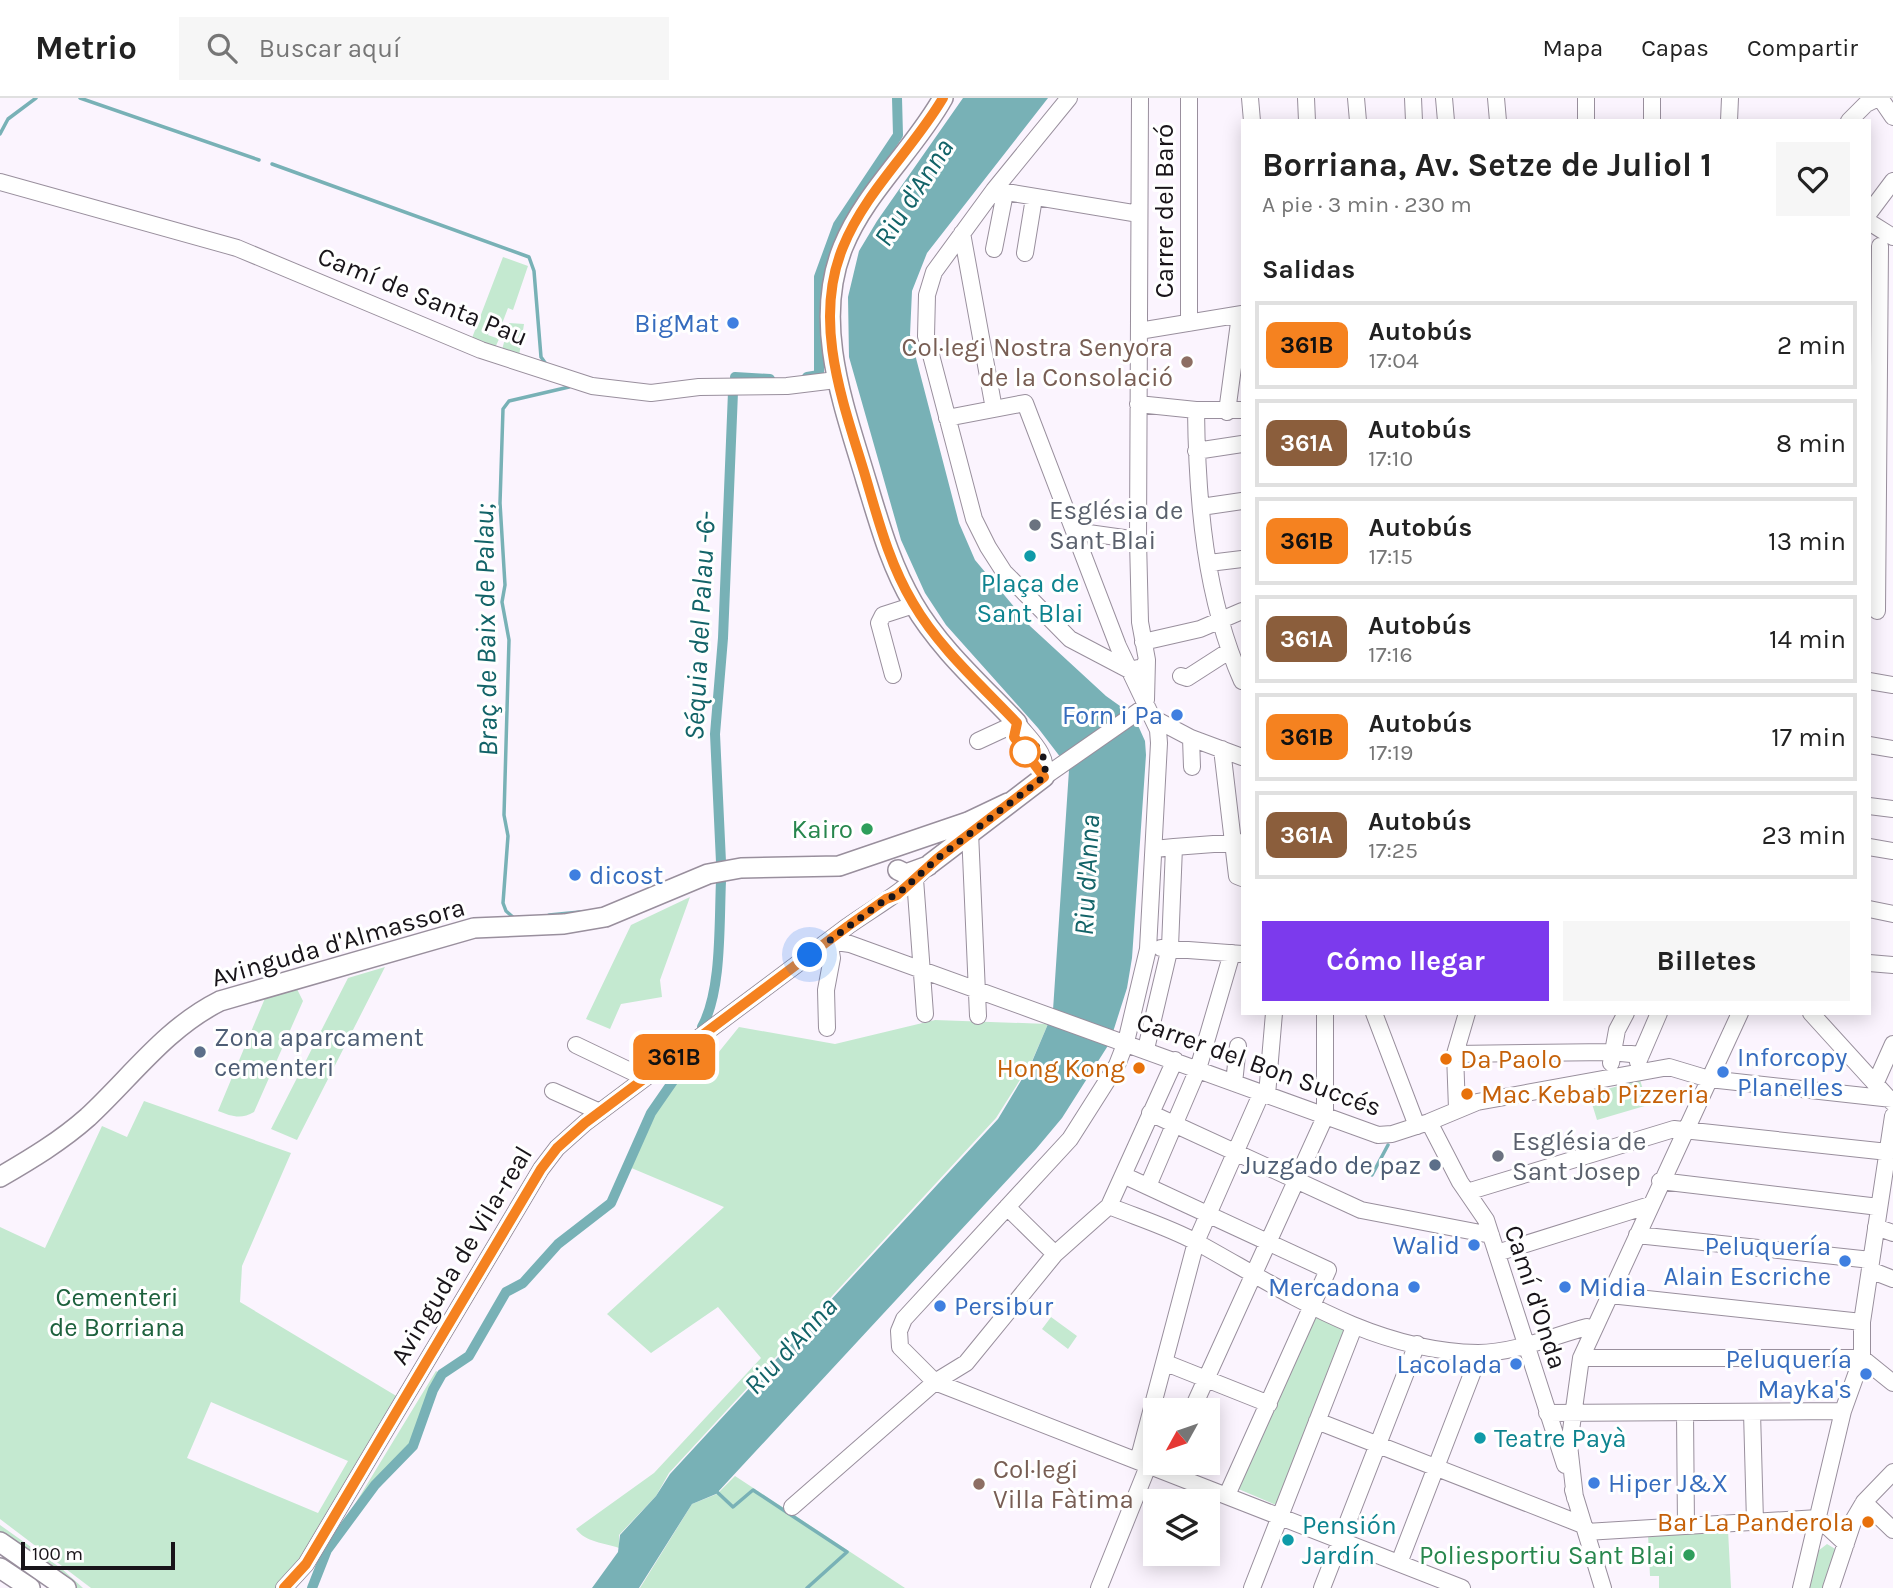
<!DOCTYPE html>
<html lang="es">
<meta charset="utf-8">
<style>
body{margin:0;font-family:Karla,sans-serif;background:#f6f6f6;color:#222;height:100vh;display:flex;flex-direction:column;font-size:26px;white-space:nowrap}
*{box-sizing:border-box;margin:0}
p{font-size:23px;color:#767676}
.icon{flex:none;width:38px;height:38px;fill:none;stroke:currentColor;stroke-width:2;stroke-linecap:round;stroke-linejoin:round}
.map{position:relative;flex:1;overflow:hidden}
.panel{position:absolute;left:1241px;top:21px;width:630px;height:896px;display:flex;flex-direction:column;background:#fff;border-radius:0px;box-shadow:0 4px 18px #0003}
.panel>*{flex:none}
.badge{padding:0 14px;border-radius:10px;font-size:24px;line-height:46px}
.needle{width:46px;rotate:230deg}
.buttons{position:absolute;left:1143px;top:1300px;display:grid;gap:14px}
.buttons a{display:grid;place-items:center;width:77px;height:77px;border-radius:0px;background:#fff;box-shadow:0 4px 18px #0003;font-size:35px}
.scale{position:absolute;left:21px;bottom:18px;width:154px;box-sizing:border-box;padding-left:7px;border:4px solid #181419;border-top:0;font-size:19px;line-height:24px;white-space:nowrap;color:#181419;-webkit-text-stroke:5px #fff;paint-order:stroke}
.you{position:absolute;width:35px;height:35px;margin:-18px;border:5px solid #fff;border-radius:50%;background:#1a73e8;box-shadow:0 0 0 10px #1a73e833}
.map>.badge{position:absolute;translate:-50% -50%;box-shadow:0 0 0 4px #fff}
h2{padding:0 21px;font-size:26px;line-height:63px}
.round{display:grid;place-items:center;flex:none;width:74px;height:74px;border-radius:0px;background:#f6f6f6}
.head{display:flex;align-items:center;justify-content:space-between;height:119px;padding:0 21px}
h1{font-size:33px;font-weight:700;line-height:52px}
.action{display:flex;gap:14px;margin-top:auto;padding:14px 21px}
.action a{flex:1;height:80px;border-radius:0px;background:#7c3aed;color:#fff;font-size:28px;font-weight:700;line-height:80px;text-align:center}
.action a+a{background:#f6f6f6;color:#222}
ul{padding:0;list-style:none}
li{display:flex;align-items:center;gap:21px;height:88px;margin:0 14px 10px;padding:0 7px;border:4px solid #e0e0e0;border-radius:0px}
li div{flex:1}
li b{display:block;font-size:26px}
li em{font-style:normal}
li .badge{min-width:77px;font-weight:700;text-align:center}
header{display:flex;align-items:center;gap:42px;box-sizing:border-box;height:98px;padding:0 35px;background:#fff;border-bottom:2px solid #e0e0e0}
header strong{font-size:33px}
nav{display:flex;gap:38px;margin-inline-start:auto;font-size:24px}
.search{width:490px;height:63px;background:#f6f6f6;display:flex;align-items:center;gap:18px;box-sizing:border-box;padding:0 24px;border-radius:0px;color:#767676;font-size:26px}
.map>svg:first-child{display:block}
.green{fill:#c4e9d0;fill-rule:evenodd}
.water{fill:#78b1b6}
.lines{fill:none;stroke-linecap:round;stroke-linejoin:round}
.stream{stroke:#78b1b6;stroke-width:3.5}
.canal{stroke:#78b1b6;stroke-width:10}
.minor-casing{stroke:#998f9d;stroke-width:18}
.major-casing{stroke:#998f9d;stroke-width:22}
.minor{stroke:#fff;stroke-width:16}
.major{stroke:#fff;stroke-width:19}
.line-casing{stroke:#fff;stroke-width:16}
.line{stroke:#f58220;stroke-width:10}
.walk{stroke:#181419;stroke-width:7;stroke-dasharray:0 12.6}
.shop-dot{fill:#3f7fe0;stroke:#fff;stroke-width:2.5}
.education-dot{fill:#8d6e63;stroke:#fff;stroke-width:2.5}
.worship-dot{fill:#6b7280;stroke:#fff;stroke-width:2.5}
.culture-dot{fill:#0f9aa8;stroke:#fff;stroke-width:2.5}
.stop-dot{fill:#fff;stroke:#f58220;stroke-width:3.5}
.leisure-dot{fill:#2e9e5b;stroke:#fff;stroke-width:2.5}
.service-dot{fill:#5c6f8a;stroke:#fff;stroke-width:2.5}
.food-dot{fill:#e8710a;stroke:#fff;stroke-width:2.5}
.labels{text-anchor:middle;stroke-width:6;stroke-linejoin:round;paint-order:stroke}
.street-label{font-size:26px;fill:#181419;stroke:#fff}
.shop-label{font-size:26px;fill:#366cbe;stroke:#fff;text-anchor:end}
.education-label{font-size:26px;fill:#785e54;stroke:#fff;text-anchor:end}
.worship-label{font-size:26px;fill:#5b616d;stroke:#fff;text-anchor:start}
.culture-label{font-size:26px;fill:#0d838f;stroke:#fff;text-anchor:start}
.leisure-label{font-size:26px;fill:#27864d;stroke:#fff;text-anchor:end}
.service-label{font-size:26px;fill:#4e5e75;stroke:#fff;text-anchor:start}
.food-label{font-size:26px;fill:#c56008;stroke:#fff;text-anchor:start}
.park-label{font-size:26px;fill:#1d613d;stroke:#fff}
.water-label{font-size:28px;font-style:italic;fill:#126368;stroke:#fff}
</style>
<header>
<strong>Metrio</strong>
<div class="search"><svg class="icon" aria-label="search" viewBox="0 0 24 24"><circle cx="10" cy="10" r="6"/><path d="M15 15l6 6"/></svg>Buscar aquí</div>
<nav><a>Mapa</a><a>Capas</a><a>Compartir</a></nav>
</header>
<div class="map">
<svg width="1893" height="1490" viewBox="0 0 1893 1490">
<rect width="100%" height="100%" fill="#fbf4fe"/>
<path class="green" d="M 503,159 L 528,168 L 513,212 L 508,210 L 500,231 L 492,228 L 488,237 L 499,241 L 495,250 L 472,240 Z
M 509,225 L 524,226 L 519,258 L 502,252 Z
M 690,799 L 660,882 L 662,899 L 621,906 L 610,931 L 586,921 L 631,827 Z
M 385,869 L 297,1042 L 271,1031 L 348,880 Z
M 297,891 L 303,903 L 254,1014 C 241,1022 231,1018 218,1013 L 268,893 Z
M 935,922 L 1048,926 L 1032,963 L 996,1020 L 669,1375 L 656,1398 L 619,1437 L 619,1450 C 605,1445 585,1444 576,1431 L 654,1375 L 761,1260 L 718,1209 L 651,1255 L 607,1216 L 724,1109 L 629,1069 C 649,1023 669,980 707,945 L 718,955 L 739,929 L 835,946 Z
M 1640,982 L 1648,1007 L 1597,1022 L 1589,996 Z
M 144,1003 L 291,1055 L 242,1168 L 240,1204 L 398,1299 L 327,1421 L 280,1490 L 91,1490 L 0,1421 L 0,1129 L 45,1150 L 102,1028 L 127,1039 ZM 211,1304 L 348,1363 L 318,1415 L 187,1360 Z
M 1315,1214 L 1346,1229 L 1276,1407 L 1236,1390 Z
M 1051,1219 L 1077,1238 L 1068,1251 L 1042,1231 Z
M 436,1273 L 441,1276 L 432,1292 L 412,1348 L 375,1387 L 327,1452 Z
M 735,1378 L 905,1490 L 640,1490 L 692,1406 L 717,1396 Z
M 0,1427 L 62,1471 L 83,1490 L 77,1490 L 4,1440 L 0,1437 Z
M 1728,1432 L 1731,1490 L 1659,1490 L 1659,1478 L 1650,1478 L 1648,1436 Z
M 1827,1446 L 1837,1452 L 1826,1490 L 1808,1490 L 1818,1453 Z"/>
<path class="water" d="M 963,0 L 1048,0 L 927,155 L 912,193 L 910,237 L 959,425 L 975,462 L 1030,528 L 1106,598 L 1127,613 L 1061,660 L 1038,630 L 946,527 L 925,495 L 901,442 L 849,259 L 848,199 L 859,153 L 877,123 Z
M 1136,623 L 1145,643 L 1146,657 L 1132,860 L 1127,890 L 1113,934 L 1053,912 L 1069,672 Z
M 1048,926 L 1109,946 L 1062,1020 L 1036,1051 L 716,1396 L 692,1406 L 639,1490 L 592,1490 L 618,1454 L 620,1437 L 656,1398 L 670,1376 L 998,1021 L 1031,966 Z"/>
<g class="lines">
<path class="stream" d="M 80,0 L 259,62
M 0,36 L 8,21 L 36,0
M 272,66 L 529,159 L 534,173 L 541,259 L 546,266
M 549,817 L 580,814
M 514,820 L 506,813 L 503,805 L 508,738 L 504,717 L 509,542 L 502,504 L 505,487 L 500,405 L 503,311 L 509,303 L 569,289
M 1372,1077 L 1388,1047
M 716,1393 L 733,1409 L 753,1392 L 847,1454 L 807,1490"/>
<path class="canal" d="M 735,279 L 770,281
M 807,279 L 819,277 L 819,179 L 838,127 L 898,37 L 897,0
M 721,764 L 715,636 L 723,540 L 733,294
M 702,929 C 722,893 719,825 721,783
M 312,1490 L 327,1452 L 375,1387 L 413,1348 L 433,1292 L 442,1276 L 469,1258 L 506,1194 L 523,1185 L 558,1146 L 611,1105 L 651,1015 L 678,976 L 685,960"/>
<defs>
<path id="minor" d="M 1069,0 L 994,92 L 934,174 L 927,197 L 926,238 L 974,421 L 988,449 L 1004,474 L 1070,541 L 1129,572 L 1143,569 L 1147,562
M 1140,0 L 1138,442 L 1140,524 L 1147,562 L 1146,602
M 1189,0 L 1189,225
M 1250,0 L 1252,23
M 1306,0 L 1307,23
M 1356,0 L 1358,23
M 1413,0 L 1414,23
M 1444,0 L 1446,23
M 1496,0 L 1498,23
M 1586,0 L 1586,23
M 1652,0 L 1652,23
M 1880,0 L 1893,19
M 1729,23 L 1730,0
M 1849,23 L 1866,6 L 1878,0
M 0,84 L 237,150 L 481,252 L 592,288 L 651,295 L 699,289 L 787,288 L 836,282
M 994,92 L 1139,116
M 1869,115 L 1893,83
M 1869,124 L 1893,139
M 962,135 L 994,311
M 994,151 L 1005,95
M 1025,155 L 1034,100
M 1139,233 L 1242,216
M 1138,306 L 1196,312 L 1242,312
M 1196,312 C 1197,403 1205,500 1242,583
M 1227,314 L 1240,217
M 947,320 L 1025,305 L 1118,548 L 1158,632 L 1159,645 L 1148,851 L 1126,944 L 1117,967 L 1070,1041 L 904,1221 L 899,1233 L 900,1249 L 935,1284 L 1462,1490
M 1196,353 L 1242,346
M 1201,409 L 1242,403
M 1074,433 L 1138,442
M 1209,465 L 1242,461
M 1877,513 L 1880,148
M 1143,544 L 1200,531 L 1242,513
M 893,577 L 879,525 L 883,517 L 914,507
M 1181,578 L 1187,580 L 1229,553
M 1869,583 L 1893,587
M 1153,620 L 1191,640 L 1242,659
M 1191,640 L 1192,669
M 978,643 L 1017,625 C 1030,642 1049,656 1044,679
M 1869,647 L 1893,651
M 1222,651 L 1237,778 L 1242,780
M 1044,679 L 1146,608
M 1869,708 L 1893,711
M 970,734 L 978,918
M 1174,749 L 1240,744
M 1869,749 L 1893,753
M 915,781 L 925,916
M 1869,811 L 1893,816
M 1161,850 L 1242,856
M 1869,865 L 1893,867
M 1374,915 L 1417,1028
M 1811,915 L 1892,1004
M 827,930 L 826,892 L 832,860 L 829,843 L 850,846 L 1378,1037 L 1392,1036 L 1429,1024 L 1477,1004 L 1669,969 L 1709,981 L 1892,1001
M 576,947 L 645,980
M 1146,951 L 1170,849 L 1174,749 L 1154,751
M 1455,956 L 1611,954 L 1641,957
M 1638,964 L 1659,915
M 1611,965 L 1617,932 L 1626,915
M 1876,984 L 1893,946
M 1234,985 L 1238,948
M 553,993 L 600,1014
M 1267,997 L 1274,915
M 1457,1011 L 1455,956 L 1467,915
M 1150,1015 L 1361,1112 L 1491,1137
M 1429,1024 L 1460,1084 L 1486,1122 L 1565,1367
M 1123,1077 L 1328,1172 L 1227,1397
M 1660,1083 L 1879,1109
M 1148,1088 L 1198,971 L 1232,855
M 1467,1094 L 1674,1031 L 1888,1054
M 1109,1108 C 1139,1120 1171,1130 1198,1145 C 1287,1194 1372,1253 1478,1255 C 1514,1255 1553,1238 1587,1229 L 1592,1233
M 1007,1109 L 1055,1156
M 1876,1129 L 1893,1135
M 1637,1137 L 1871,1162
M 1497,1155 L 1650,1107
M 1870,1172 L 1893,1181
M 1610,1197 L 1862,1224
M 1581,1260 L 1862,1260 L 1893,1285
M 1166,1265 L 1269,1306
M 1192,1312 L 1325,1019 L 1325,915
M 1752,1314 L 1755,1424
M 1547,1315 L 1843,1313
M 1685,1315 L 1686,1428
M 1317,1323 L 1583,1427
M 1138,1363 L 1196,1144 L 1261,996
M 1573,1392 L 1603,1490
M 1575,1400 L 1569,1347 L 1581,1260 L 1740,915
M 1864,1404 L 1893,1432
M 792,1409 L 935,1284 L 966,1265 L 1055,1156 L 1109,1108 L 1175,962
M 1818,1420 L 1846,1446
M 1586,1434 L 1818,1420
M 1399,1465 L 1480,1255
M 284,1490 L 306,1466 L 541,1071 L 557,1050 L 585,1025 L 848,828 C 875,809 903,794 926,770
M 1099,1490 L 1148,1368
M 1252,1490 L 1354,1229
M 1322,1490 L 1417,1246
M 1801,1490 L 1843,1313 L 1862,1260 L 1862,1224 L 1893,1018
M 1831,1490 L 1854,1421 L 1864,1404 L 1893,1374"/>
<path id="major" d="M 943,0 C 914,52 865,94 843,149 C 812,225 844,308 866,382 C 879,424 890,466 913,505 C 939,550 981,587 1017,625
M 930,766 L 1044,679
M 898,772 L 906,776 L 928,768
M 0,1079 C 31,1061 61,1043 88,1019 C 132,978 166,930 220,903 L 474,830 L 564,826 L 605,819 L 708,776 L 741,770 L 839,768 L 968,724 L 1008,705
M 0,1444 L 66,1490
M 0,1470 L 30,1490"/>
</defs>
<use href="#minor" class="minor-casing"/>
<use href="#major" class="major-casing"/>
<use href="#minor" class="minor"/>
<use href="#major" class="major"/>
</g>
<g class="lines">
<defs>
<path id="line" d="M 284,1490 L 306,1466 L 541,1071 L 557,1050 L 585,1025 L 848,828 L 886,801 L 897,797 L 938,760 L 1044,679 L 1014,639 L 1017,625 C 981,587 939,550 913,505 C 889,465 878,421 865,377 C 843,304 812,224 843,149 C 865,94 913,51 943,0"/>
</defs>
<use href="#line" class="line-casing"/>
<use href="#line" class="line"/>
<path class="walk" d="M 810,857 L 886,801 L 897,797 L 938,760 L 1044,679 C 1048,661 1041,654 1030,641 L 1025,654"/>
</g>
<g class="shop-dot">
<circle cx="733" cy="225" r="7"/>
<circle cx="1177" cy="617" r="7"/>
<circle cx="575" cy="777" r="7"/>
<circle cx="1723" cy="974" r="7"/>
<circle cx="1474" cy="1147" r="7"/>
<circle cx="1845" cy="1163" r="7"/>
<circle cx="1414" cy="1189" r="7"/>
<circle cx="1565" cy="1189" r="7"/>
<circle cx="940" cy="1208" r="7"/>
<circle cx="1516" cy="1266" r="7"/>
<circle cx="1866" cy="1276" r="7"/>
<circle cx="1594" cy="1385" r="7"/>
</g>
<g class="education-dot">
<circle cx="1187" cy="264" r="7"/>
<circle cx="979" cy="1386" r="7"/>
</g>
<g class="worship-dot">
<circle cx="1035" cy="427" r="7"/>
<circle cx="1498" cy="1058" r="7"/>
</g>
<g class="culture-dot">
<circle cx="1030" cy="458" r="7"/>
<circle cx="1480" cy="1340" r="7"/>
<circle cx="1288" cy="1442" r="7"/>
</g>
<circle class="stop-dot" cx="1025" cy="654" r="14"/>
<g class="leisure-dot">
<circle cx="867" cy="731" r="7"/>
<circle cx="1689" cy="1457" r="7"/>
</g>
<g class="service-dot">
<circle cx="200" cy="954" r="7"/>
<circle cx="1435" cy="1067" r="7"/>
</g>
<g class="food-dot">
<circle cx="1446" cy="961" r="7"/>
<circle cx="1139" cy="970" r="7"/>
<circle cx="1467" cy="996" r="7"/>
<circle cx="1868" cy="1424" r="7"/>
</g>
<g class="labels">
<g class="street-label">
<text transform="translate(1164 113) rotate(-90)" y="9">Carrer del Baró</text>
<text transform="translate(423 198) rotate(22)" y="9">Camí de Santa Pau</text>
<text transform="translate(338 844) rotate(-16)" y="9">Avinguda d'Almassora</text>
<text transform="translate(1259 966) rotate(20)" y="9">Carrer del Bon Succés</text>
<text transform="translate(461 1157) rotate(-59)" y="9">Avinguda de Vila-real</text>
<text transform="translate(1536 1199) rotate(72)" y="9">Camí d'Onda</text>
</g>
<g class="shop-label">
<text x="719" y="234">BigMat</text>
<text x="1163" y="626">Forn i Pa</text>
<text x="589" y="786" text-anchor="start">dicost</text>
<text x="1737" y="968" text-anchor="start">Inforcopy<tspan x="1737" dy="30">Planelles</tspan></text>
<text x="1460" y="1156">Walid</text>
<text x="1831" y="1157">Peluquería<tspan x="1831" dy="30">Alain Escriche</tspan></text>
<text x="1400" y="1198">Mercadona</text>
<text x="1579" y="1198" text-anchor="start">Midia</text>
<text x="954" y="1217" text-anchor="start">Persibur</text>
<text x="1852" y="1270">Peluquería<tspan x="1852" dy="30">Mayka's</tspan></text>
<text x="1502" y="1275">Lacolada</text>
<text x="1608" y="1394" text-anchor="start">Hiper J&amp;X</text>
</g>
<g class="education-label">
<text x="1173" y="258">Col·legi Nostra Senyora<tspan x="1173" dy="30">de la Consolació</tspan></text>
<text x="993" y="1380" text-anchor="start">Col·legi<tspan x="993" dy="30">Villa Fàtima</tspan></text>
</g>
<g class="worship-label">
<text x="1049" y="421">Església de<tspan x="1049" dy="30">Sant Blai</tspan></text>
<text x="1512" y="1052">Església de<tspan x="1512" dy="30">Sant Josep</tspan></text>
</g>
<g class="culture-label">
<text x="1030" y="494" text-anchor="middle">Plaça de<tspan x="1030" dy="30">Sant Blai</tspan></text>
<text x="1494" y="1349">Teatre Payà</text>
<text x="1302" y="1436">Pensión<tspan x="1302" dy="30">Jardín</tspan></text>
</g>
<g class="leisure-label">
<text x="853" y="740">Kairo</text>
<text x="1675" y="1466">Poliesportiu Sant Blai</text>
</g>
<g class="service-label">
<text x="214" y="948">Zona aparcament<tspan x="214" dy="30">cementeri</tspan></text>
<text x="1421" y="1076" text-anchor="end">Juzgado de paz</text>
</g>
<g class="food-label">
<text x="1460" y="970">Da Paolo</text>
<text x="1125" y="979" text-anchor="end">Hong Kong</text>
<text x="1481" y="1005">Mac Kebab Pizzeria</text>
<text x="1854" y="1433" text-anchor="end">Bar La Panderola</text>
</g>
<g class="park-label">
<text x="117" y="1208">Cementeri<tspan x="117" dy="30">de Borriana</tspan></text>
</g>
<g class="water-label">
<text transform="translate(913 94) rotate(-57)" y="10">Riu d'Anna</text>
<text transform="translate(699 528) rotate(-87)" y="10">Séquia del Palau -6-</text>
<text transform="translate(485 532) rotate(-91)" y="10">Braç de Baix de Palau;</text>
<text transform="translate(1086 777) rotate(-87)" y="10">Riu d'Anna</text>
<text transform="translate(790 1247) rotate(-47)" y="10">Riu d'Anna</text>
</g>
</g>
</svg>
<div class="buttons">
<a><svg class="needle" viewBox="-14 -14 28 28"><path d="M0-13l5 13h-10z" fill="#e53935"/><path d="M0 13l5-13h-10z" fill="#767676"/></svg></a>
<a><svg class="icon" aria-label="layers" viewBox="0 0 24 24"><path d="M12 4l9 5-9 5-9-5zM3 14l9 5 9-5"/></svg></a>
</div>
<div class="scale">100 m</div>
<div class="you" style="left:810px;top:857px"></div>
<b class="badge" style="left:674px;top:959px;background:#f58220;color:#111">361B</b>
<section class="panel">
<div class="head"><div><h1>Borriana, Av. Setze de Juliol 1</h1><p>A pie · 3 min · 230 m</p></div><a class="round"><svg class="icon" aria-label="heart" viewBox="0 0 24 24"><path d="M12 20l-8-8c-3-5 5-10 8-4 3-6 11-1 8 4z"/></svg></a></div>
<h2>Salidas</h2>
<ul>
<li><span class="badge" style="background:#f58220;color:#111">361B</span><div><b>Autobús</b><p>17:04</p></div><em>2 min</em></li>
<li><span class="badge" style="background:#8b5e3c;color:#fff">361A</span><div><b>Autobús</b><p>17:10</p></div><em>8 min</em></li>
<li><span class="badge" style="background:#f58220;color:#111">361B</span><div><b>Autobús</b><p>17:15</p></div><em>13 min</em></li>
<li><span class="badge" style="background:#8b5e3c;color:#fff">361A</span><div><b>Autobús</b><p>17:16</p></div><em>14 min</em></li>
<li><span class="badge" style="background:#f58220;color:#111">361B</span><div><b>Autobús</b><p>17:19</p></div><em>17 min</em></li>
<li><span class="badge" style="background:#8b5e3c;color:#fff">361A</span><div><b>Autobús</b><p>17:25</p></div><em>23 min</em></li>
</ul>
<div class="action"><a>Cómo llegar</a><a>Billetes</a></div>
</section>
</div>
